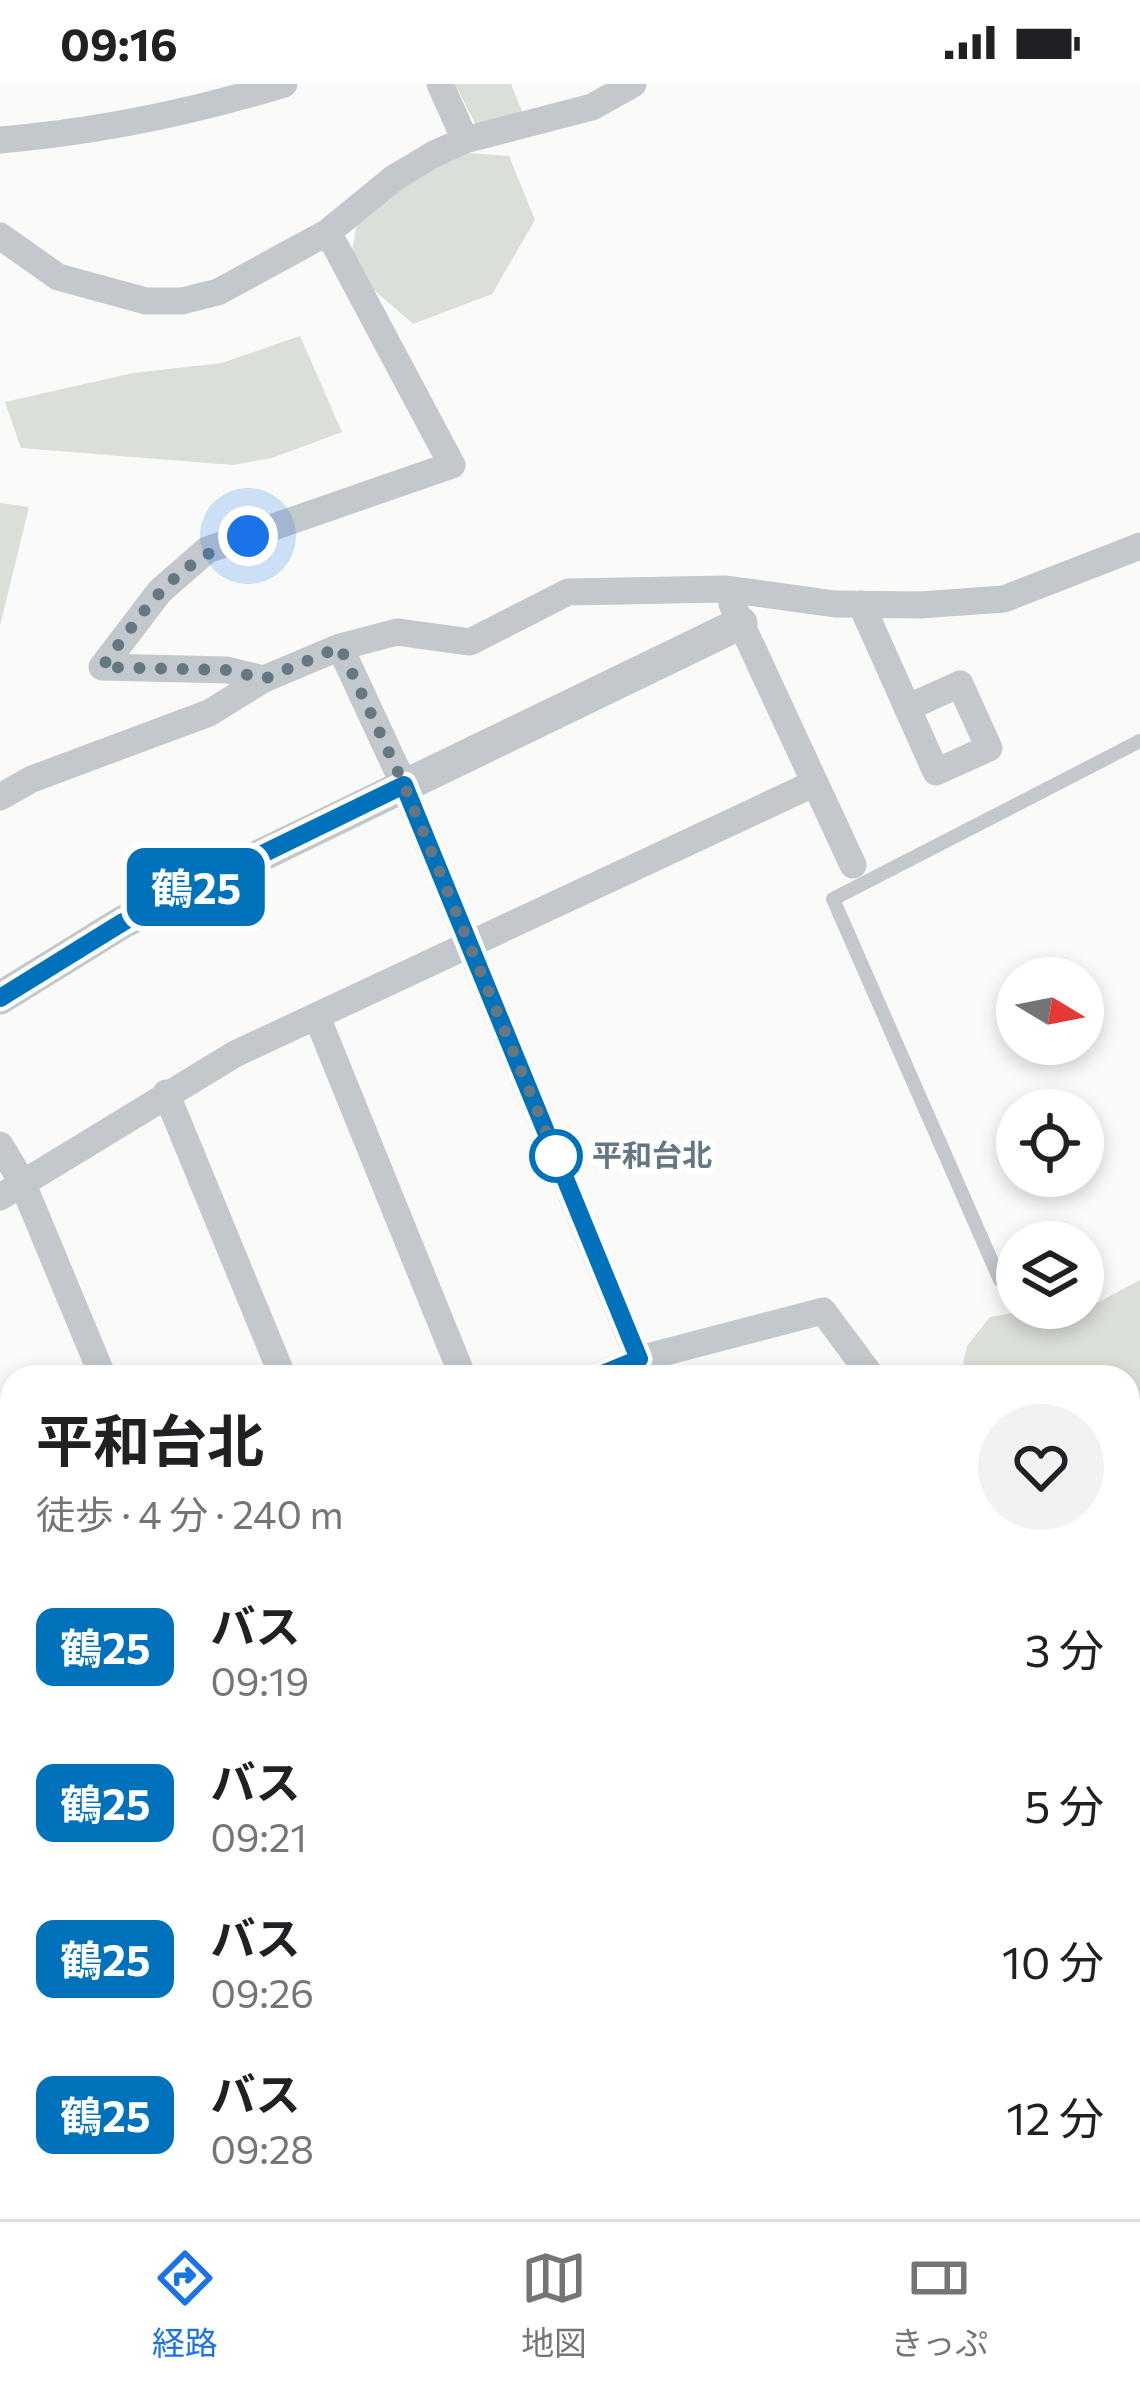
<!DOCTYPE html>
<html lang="ja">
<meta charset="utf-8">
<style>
body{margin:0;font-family:Commissioner,"Noto Sans JP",sans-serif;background:#f2f2f2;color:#202124;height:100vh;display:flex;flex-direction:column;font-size:45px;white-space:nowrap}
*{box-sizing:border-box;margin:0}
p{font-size:39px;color:#757577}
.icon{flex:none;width:66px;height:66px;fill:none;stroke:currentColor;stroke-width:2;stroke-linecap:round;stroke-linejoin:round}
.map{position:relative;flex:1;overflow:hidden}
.sheet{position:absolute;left:0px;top:1281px;width:1140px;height:855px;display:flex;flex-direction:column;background:#fff;border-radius:36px 36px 0 0;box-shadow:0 6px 18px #0003}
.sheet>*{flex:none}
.badge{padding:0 24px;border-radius:18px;font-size:42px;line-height:78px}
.needle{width:78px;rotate:100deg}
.buttons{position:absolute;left:996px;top:873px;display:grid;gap:24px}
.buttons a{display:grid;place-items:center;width:108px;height:108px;border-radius:50%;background:#fff;box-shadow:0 6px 18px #0003;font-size:60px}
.you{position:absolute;width:60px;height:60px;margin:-30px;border:9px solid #fff;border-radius:50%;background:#1a73e8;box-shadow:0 0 0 18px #1a73e833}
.map>.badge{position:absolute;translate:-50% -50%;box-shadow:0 0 0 6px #fff}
.round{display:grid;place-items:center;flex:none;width:126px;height:126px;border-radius:63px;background:#f2f2f2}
.headline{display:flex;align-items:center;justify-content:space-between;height:204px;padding:0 36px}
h1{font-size:57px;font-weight:700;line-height:90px}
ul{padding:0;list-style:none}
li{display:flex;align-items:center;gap:36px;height:156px;padding:0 36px}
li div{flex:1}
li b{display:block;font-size:45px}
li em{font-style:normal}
li .badge{min-width:132px;font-weight:700;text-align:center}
.status{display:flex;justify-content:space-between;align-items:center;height:84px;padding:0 60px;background:#fff;direction:ltr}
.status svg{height:33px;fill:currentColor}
.tab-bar{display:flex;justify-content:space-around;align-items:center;height:168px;border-top:3px solid #e0e0e0;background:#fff;font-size:33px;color:#757577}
.tab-bar a{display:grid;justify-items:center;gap:6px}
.tab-bar .current{color:#1a73e8}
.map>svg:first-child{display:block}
.built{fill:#e8e9e9}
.green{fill:#dadfd7}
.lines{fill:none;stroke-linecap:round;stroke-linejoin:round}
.service{stroke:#c3c8cc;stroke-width:14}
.minor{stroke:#c3c8cc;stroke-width:27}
.tertiary{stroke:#c3c8cc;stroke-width:33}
.line-casing{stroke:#fff;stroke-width:27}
.line{stroke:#0072bc;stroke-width:18}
.walk{stroke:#657783;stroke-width:12;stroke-dasharray:0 21.6}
.stop-dot{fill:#fff;stroke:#0072bc;stroke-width:6}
.labels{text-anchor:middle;stroke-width:12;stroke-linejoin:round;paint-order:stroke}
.stop-label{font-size:30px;font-weight:bold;fill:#657783;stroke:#fff;text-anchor:start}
</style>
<div class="status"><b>09:16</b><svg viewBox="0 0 49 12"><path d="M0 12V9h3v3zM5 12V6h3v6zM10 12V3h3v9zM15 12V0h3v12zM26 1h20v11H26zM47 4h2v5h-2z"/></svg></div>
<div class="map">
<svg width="1140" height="2135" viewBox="0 0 1140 2135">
<rect width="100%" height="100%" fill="#fafaf8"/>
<path class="built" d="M 1128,1392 L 1140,1395 L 1140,1986 L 1128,1991 Z"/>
<path class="green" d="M 455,0 L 511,0 L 524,32 L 477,43 Z
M 429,66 L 509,72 L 535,136 L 492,210 L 413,240 L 349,184 L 358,134 Z
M 300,252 L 342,348 L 272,374 L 233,381 L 21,364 L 5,318 L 133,289 L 222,279 Z
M 0,419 L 29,423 L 0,542 Z
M 1140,1196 L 1140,1423 L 1128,1422 L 1128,1293 L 960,1293 L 967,1262 L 990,1233 L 1040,1224 L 1065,1236 Z
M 12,1844 L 12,2124 L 78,2124 L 73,2135 L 0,2135 L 0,1856 Z
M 768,2124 L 921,2124 L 909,2135 L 830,2132 L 826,2135 L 769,2135 Z"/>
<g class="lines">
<path class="service" d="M 1000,1196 L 833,815 L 1140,657
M 243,2124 L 248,2135"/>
<path class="minor" d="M 440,0 L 465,56
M 0,56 C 95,48 193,28 284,0
M 0,152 L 58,193 L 146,217 L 182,217 L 218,208 L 328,148 L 394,94 L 434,70 L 465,56 L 592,23 L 633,0
M 732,520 L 853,781
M 861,520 L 936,688 L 989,664 L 960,600 L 907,624
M 340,563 L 404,701 L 646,1293
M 102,583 L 160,507 L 207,466 L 452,381 L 328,148
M 102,583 L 227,586 L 264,595
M 0,713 L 32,695 L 209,629 L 264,595 L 340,563 L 397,548 L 470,558 L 568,508 L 726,505 L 835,520 L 920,521 L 1004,515 L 1140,462
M 317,933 L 463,1293
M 166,1009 L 283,1293
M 0,1061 L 22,1098 L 103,1293
M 0,1113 L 235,970 L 815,699
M 595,1293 L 639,1275 L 823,1227 L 872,1293
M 0,1476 L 12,1506
M 0,1547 L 12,1537
M 1128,2001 L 1140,1997
M 826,2124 L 828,2135"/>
<path class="tertiary" d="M 0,914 L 123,838 L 741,539
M 0,1677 L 12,1686"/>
</g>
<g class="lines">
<defs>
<path id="line" d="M 0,914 L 123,838 L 404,701 L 639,1275 L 595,1293"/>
</defs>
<use href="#line" class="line-casing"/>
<use href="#line" class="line"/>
<path class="walk" d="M 248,452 C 173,478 148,522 102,583 L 227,586 L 264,595 L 340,563 L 404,701 L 556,1072"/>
</g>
<circle class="stop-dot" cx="556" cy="1072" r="24"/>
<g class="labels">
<g class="stop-label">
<text x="592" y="1082">平和台北</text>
</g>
</g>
</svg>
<div class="buttons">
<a><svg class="needle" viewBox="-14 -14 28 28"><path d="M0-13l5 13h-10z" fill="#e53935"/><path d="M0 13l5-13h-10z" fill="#757577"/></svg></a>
<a><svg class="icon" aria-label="locate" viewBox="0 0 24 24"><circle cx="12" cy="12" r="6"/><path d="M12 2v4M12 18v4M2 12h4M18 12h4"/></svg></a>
<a><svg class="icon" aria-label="layers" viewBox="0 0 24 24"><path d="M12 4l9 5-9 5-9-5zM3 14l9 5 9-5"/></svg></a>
</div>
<div class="you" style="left:248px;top:452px"></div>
<b class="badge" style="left:196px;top:803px;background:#0072bc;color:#fff">鶴25</b>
<section class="sheet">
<div class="headline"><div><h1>平和台北</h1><p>徒歩 · 4 分 · 240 m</p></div><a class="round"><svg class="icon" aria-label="heart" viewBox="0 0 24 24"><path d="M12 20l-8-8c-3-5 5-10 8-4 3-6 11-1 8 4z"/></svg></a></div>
<ul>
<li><span class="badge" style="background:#0072bc;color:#fff">鶴25</span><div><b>バス</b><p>09:19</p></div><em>3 分</em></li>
<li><span class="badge" style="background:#0072bc;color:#fff">鶴25</span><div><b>バス</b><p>09:21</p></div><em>5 分</em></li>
<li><span class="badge" style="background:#0072bc;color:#fff">鶴25</span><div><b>バス</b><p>09:26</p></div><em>10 分</em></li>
<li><span class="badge" style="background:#0072bc;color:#fff">鶴25</span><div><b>バス</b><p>09:28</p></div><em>12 分</em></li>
</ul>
</section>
</div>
<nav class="tab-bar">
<a class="current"><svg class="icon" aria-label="directions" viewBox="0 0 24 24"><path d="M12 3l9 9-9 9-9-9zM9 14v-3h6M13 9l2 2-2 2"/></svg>経路</a>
<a><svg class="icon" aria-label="map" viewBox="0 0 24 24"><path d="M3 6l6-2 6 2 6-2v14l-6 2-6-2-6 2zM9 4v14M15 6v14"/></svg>地図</a>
<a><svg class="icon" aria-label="tickets" viewBox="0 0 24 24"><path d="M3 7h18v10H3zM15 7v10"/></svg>きっぷ</a>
</nav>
